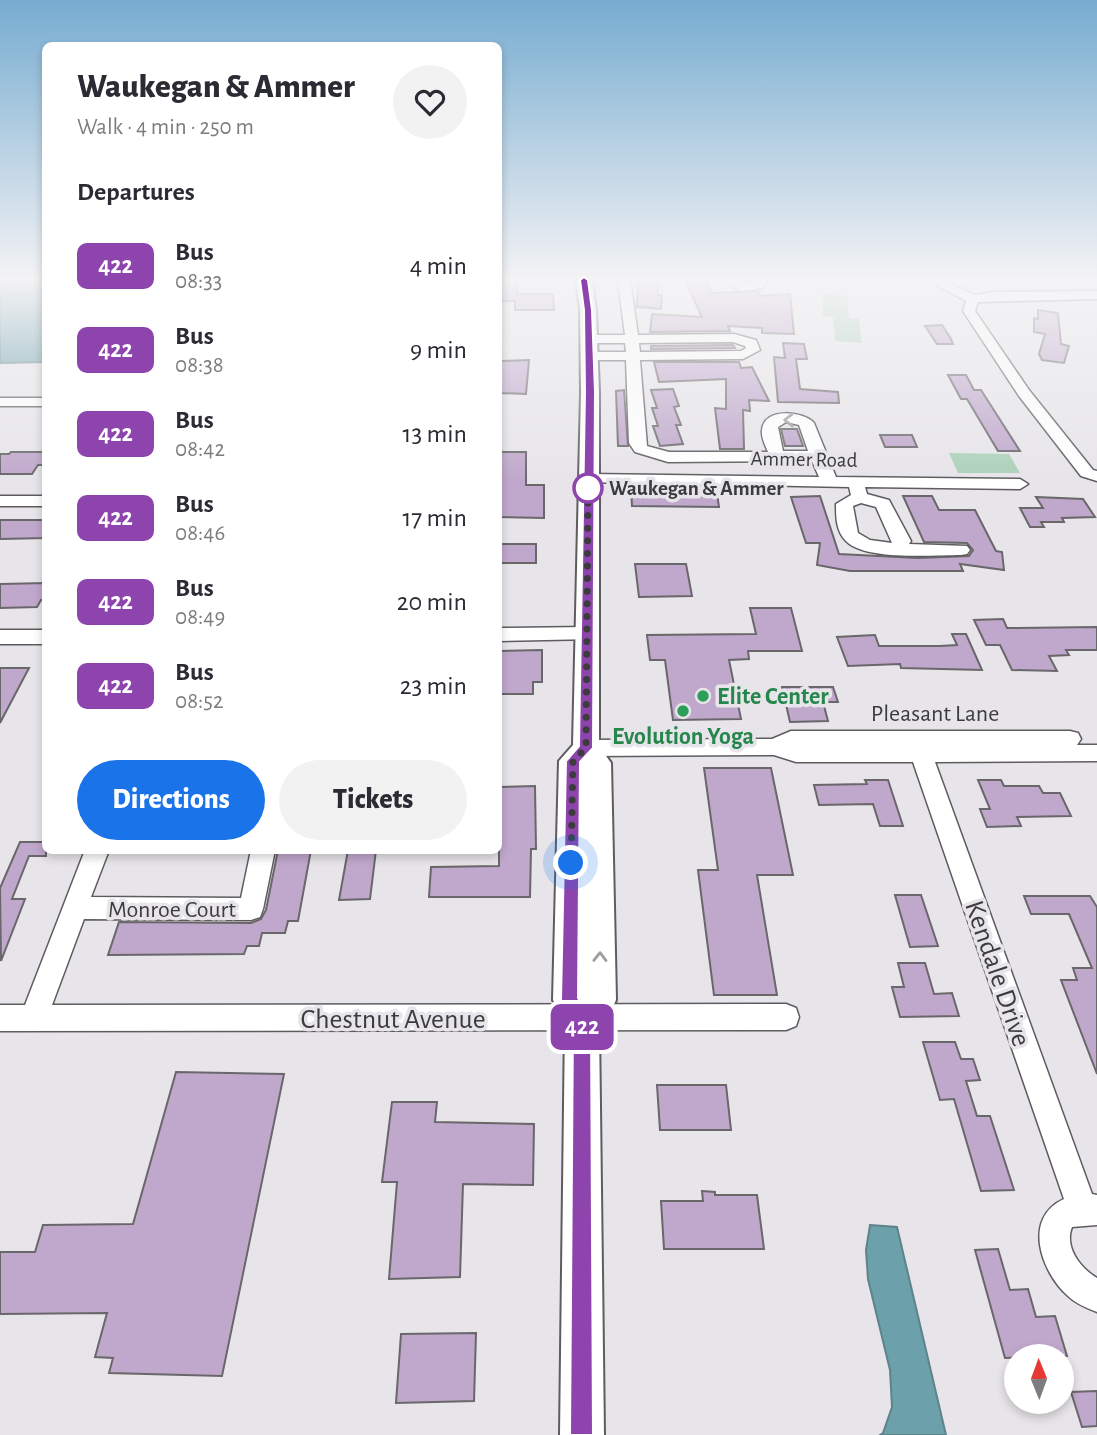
<!DOCTYPE html>
<meta charset="utf-8">
<style>
body{margin:0;font-family:"Alegreya Sans",sans-serif;background:#f2f2f3;color:#2b2b33;height:100vh;display:flex;flex-direction:column;font-size:26px;white-space:nowrap}
*{box-sizing:border-box;margin:0}
p{font-size:23px;color:#7c7c81}
.icon{flex:none;width:38px;height:38px;fill:none;stroke:currentColor;stroke-width:2;stroke-linecap:round;stroke-linejoin:round}
.map{position:relative;flex:1;overflow:hidden}
.details{position:absolute;left:42px;top:42px;width:460px;height:812px;display:flex;flex-direction:column;background:#fff;border-radius:10px;box-shadow:0 4px 10px #0003}
.details>*{flex:none}
.badge{padding:0 14px;border-radius:10px;font-size:24px;line-height:46px}
.needle{width:46px;rotate:359deg}
.fabs{position:absolute;left:1004px;top:1344px;display:grid;gap:14px}
.fabs a{display:grid;place-items:center;width:70px;height:70px;border-radius:50%;background:#fff;box-shadow:0 4px 10px #0003;font-size:35px}
.you{position:absolute;width:35px;height:35px;margin:-18px;border:5px solid #fff;border-radius:50%;background:#1a73e8;box-shadow:0 0 0 10px #1a73e833}
.map>.badge{position:absolute;translate:-50% -50%;box-shadow:0 0 0 4px #fff}
h2{padding:0 35px;font-size:26px;line-height:63px}
.round{display:grid;place-items:center;flex:none;width:74px;height:74px;border-radius:37px;background:#f2f2f3}
.summary{display:flex;align-items:center;justify-content:space-between;height:119px;padding:0 35px}
h1{font-size:33px;font-weight:800;line-height:52px}
.primary-button{display:flex;gap:14px;margin-top:auto;padding:14px 35px}
.primary-button a{flex:1;height:80px;border-radius:42px;background:#1a73e8;color:#fff;font-size:28px;font-weight:800;line-height:80px;text-align:center}
.primary-button a+a{background:#f2f2f3;color:#2b2b33}
ul{padding:0;list-style:none}
li{display:flex;align-items:center;gap:21px;height:84px;padding:0 35px}
li div{flex:1}
li b{display:block;font-size:26px}
li em{font-style:normal}
li .badge{min-width:77px;font-weight:700;text-align:center}
.map>svg:first-child{display:block}
.green{fill:#acd1ba}
.water{fill:#6ca1ac;stroke:#5e838b;stroke-width:2}
.building{fill:#c0a8cc;stroke:#69676a;stroke-width:2}
.lines{fill:none;stroke-linecap:round;stroke-linejoin:round}
.minor-casing{stroke:#5e5c5f;stroke-width:3}
.major-casing{stroke:#5e5c5f;stroke-width:4}
.minor{fill:#fff;fill-rule:evenodd}
.major{fill:#fff;fill-rule:evenodd}
.oneway{stroke:#9e9e9e}
.line{fill:#8e44ad;stroke:#fff;stroke-width:2}
.walk{stroke:#3d3c3d;stroke-width:7;stroke-dasharray:0 12.6}
.stop-dot{fill:#fff;stroke:#8e44ad;stroke-width:3.5}
.leisure-dot{fill:#2e9e5b;stroke:#e7e5e9;stroke-width:2.5}
.labels{text-anchor:middle;stroke-width:7;stroke-linejoin:round;paint-order:stroke}
.far-street-label{font-size:21px;fill:#3d3c3d;stroke:#e7e5e9}
.far-stop-label{font-size:21px;font-weight:bold;fill:#3d3c3d;stroke:#e7e5e9;text-anchor:start}
.leisure-label{font-size:24px;font-weight:bold;fill:#27864d;stroke:#e7e5e9;text-anchor:start}
.street-label{font-size:24px;fill:#3d3c3d;stroke:#e7e5e9}
.near-street-label{font-size:28px;fill:#3d3c3d;stroke:#e7e5e9}
</style>
<div class="map">
<svg width="1097" height="1435" viewBox="0 0 1097 1435">
<rect width="100%" height="100%" fill="#e7e5e9"/>
<path class="green" d="M 822,294 L 847,296 L 849,318 L 859,319 L 862,343 L 835,341 L 833,317 L 823,316 Z
M 949,453 L 1009,454 L 1020,473 L 958,473 Z"/>
<path class="water" d="M 0,280 L 45,280 L 45,362 L 0,363 Z
M 870,1225 L 897,1227 L 946,1435 L 880,1435 L 883,1433 L 892,1407 L 890,1370 L 868,1279 L 866,1250 Z"/>
<path class="building" d="M 638,280 L 659,280 L 658,295 L 662,295 L 661,309 L 637,307 Z
M 685,280 L 705,280 L 712,293 L 758,291 L 760,296 L 790,294 L 794,334 L 762,333 L 762,328 L 728,326 L 730,331 L 650,332 L 652,314 L 702,317 Z
M 499,281 L 517,281 L 517,294 L 553,294 L 554,310 L 515,310 L 515,301 L 499,301 Z
M 1038,310 L 1058,313 L 1061,344 L 1069,346 L 1064,363 L 1042,360 L 1039,354 L 1045,334 L 1034,332 L 1034,318 L 1038,319 Z
M 942,325 L 951,339 L 953,344 L 937,344 L 925,326 Z
M 783,343 L 804,344 L 807,359 L 796,359 L 800,389 L 838,392 L 839,403 L 778,402 L 774,357 L 785,358 Z
M 733,345 L 735,348 L 651,349 L 651,346 Z
M 529,360 L 526,394 L 499,393 L 499,361 Z
M 654,362 L 739,362 L 741,368 L 752,367 L 769,401 L 749,400 L 750,411 L 743,410 L 744,449 L 720,449 L 715,408 L 726,409 L 726,379 L 659,382 Z
M 948,375 L 966,375 L 974,390 L 981,390 L 1020,451 L 998,451 L 967,399 L 961,399 Z
M 673,389 L 679,406 L 674,407 L 681,425 L 676,425 L 683,444 L 660,446 L 653,426 L 658,426 L 652,408 L 657,408 L 651,390 Z
M 624,390 L 628,446 L 618,446 L 616,391 Z
M 781,429 L 797,429 L 803,446 L 785,446 Z
M 880,435 L 912,435 L 917,447 L 885,447 Z
M 11,452 L 46,452 L 46,465 L 38,465 L 32,474 L 0,474 L 0,454 L 9,454 Z
M 499,452 L 526,452 L 526,485 L 544,485 L 544,518 L 499,517 Z
M 701,487 L 716,487 L 719,507 L 632,506 L 631,489 L 701,489 Z
M 820,496 L 839,554 L 918,558 L 969,556 L 973,550 L 967,543 L 924,542 L 903,496 L 932,496 L 939,510 L 975,510 L 996,551 L 1002,552 L 1004,570 L 960,564 L 963,571 L 850,571 L 817,565 L 820,543 L 806,543 L 791,497 Z
M 1036,497 L 1083,499 L 1095,517 L 1062,518 L 1064,522 L 1041,522 L 1044,527 L 1030,527 L 1020,508 L 1043,508 Z
M 0,520 L 46,520 L 46,538 L 0,539 Z
M 499,544 L 536,544 L 536,563 L 499,563 Z
M 635,564 L 686,564 L 692,596 L 639,597 Z
M 46,583 L 46,600 L 41,600 L 37,607 L 0,608 L 0,584 Z
M 750,608 L 791,608 L 802,651 L 748,651 L 749,659 L 729,660 L 741,719 L 673,720 L 665,660 L 650,660 L 647,635 L 756,634 Z
M 1003,619 L 1007,628 L 1097,627 L 1097,650 L 1066,650 L 1069,655 L 1049,656 L 1057,671 L 1012,670 L 1000,645 L 986,645 L 974,620 Z
M 952,634 L 966,634 L 982,670 L 901,668 L 900,664 L 848,666 L 837,637 L 875,635 L 879,646 L 940,646 L 957,645 Z
M 542,650 L 542,682 L 533,682 L 533,694 L 499,694 L 499,651 Z
M 0,668 L 29,668 L 0,723 Z
M 782,687 L 833,687 L 838,702 L 823,702 L 828,721 L 790,722 Z
M 704,768 L 771,768 L 793,875 L 757,875 L 777,995 L 714,995 L 698,870 L 718,870 Z
M 865,780 L 888,780 L 903,826 L 880,826 L 873,804 L 819,805 L 814,785 L 867,784 Z
M 978,780 L 1001,780 L 1004,786 L 1039,786 L 1043,793 L 1060,793 L 1071,816 L 1017,817 L 1021,826 L 987,827 L 980,809 L 990,809 Z
M 535,786 L 536,849 L 531,849 L 530,897 L 429,897 L 431,867 L 499,866 L 499,787 Z
M 20,842 L 46,842 L 46,856 L 29,856 L 12,899 L 25,899 L 1,961 L 0,888 Z
M 278,850 L 311,850 L 298,921 L 288,921 L 285,933 L 262,933 L 259,946 L 247,946 L 244,954 L 108,955 L 119,922 L 251,923 L 261,919 L 266,910 Z
M 348,850 L 376,850 L 370,899 L 339,900 Z
M 895,895 L 921,895 L 938,946 L 910,947 Z
M 1024,896 L 1090,896 L 1097,907 L 1097,1074 L 1061,980 L 1077,980 L 1073,968 L 1092,968 L 1069,914 L 1031,914 Z
M 898,963 L 925,963 L 934,994 L 952,993 L 959,1016 L 900,1017 L 892,987 L 904,987 Z
M 923,1042 L 955,1042 L 961,1059 L 973,1059 L 980,1080 L 966,1081 L 977,1116 L 990,1116 L 1014,1190 L 981,1191 L 954,1099 L 940,1100 Z
M 176,1072 L 284,1074 L 222,1376 L 109,1373 L 113,1358 L 95,1357 L 107,1313 L 0,1314 L 0,1252 L 35,1252 L 43,1225 L 133,1224 Z
M 657,1085 L 726,1085 L 731,1130 L 660,1130 Z
M 392,1102 L 437,1102 L 435,1122 L 534,1124 L 533,1185 L 463,1184 L 460,1277 L 389,1279 L 397,1182 L 382,1182 Z
M 702,1191 L 715,1192 L 715,1195 L 757,1195 L 764,1249 L 664,1249 L 661,1201 L 703,1201 Z
M 998,1249 L 1010,1290 L 1028,1289 L 1036,1317 L 1055,1316 L 1067,1356 L 1005,1358 L 975,1250 Z
M 476,1333 L 474,1401 L 396,1403 L 401,1334 Z
M 1097,1391 L 1097,1426 L 1082,1427 L 1071,1392 Z"/>
<g class="lines">
<defs>
<path id="minor" d="M 618,280 L 630,280 L 638,335 L 734,334 L 756,340 L 760,350 L 743,359 L 640,360 L 647,446 L 669,452 L 768,452 C 765,445 761,437 762,430 C 764,407 803,411 814,423 L 836,477 L 1020,479 L 1028,484 L 1020,489 L 865,487 L 867,494 L 889,500 L 911,541 L 909,544 L 967,546 L 970,550 L 967,554 L 961,555 C 934,555 865,561 846,541 C 836,531 836,517 836,504 L 851,495 L 849,487 L 582,482 L 580,479 L 588,474 L 819,477 L 812,461 L 668,462 L 635,452 L 629,443 L 626,360 L 589,360 L 582,356 L 589,352 L 626,352 L 625,343 L 589,343 L 582,339 L 589,335 L 625,335 ZM 733,342 L 745,346 L 746,348 L 741,351 L 640,352 L 639,343 ZM 786,422 L 799,425 L 808,451 L 783,451 L 778,427 ZM 861,503 L 876,507 L 892,543 L 870,540 L 858,533 L 853,506 Z
M 723,280 L 737,280 L 742,283 L 767,280 L 763,288 L 740,291 Z
M 928,280 L 943,280 L 975,295 L 994,292 L 1097,291 L 1097,299 L 978,302 L 975,311 L 1029,390 L 1093,470 L 1097,471 L 1097,481 L 1081,476 L 1019,396 L 963,311 L 966,301 Z
M 0,398 L 46,398 L 46,406 L 0,406 Z
M 0,496 L 46,496 L 46,506 L 0,506 Z
M 588,627 L 595,629 L 598,634 L 595,639 L 499,641 L 499,628 Z
M 0,630 L 46,630 L 46,644 L 0,644 Z
M 791,731 L 1070,731 L 1078,733 L 1081,739 L 1077,745 L 1097,745 L 1097,761 L 935,762 L 1092,1194 L 1097,1195 L 1097,1225 L 1072,1227 C 1064,1247 1080,1268 1097,1278 L 1097,1312 C 1087,1308 1076,1304 1068,1296 C 1041,1272 1022,1218 1064,1199 L 913,762 L 796,762 L 774,755 L 586,756 L 578,754 L 575,748 L 578,742 L 586,740 L 772,739 Z
M 85,850 L 109,850 L 91,897 L 241,898 L 251,850 L 275,850 L 263,909 L 260,917 L 251,920 L 84,919 L 52,1005 L 786,1004 L 796,1008 L 799,1017 L 796,1026 L 786,1030 L 0,1031 L 0,1005 L 25,1005 Z"/>
<path id="major" d="M 576,280 L 592,280 L 596,310 L 599,392 L 599,746 L 611,763 L 616,1000 L 611,1011 L 599,1024 L 604,1435 L 560,1435 L 565,1022 L 553,1000 L 559,761 L 573,745 L 581,392 L 580,310 Z"/>
</defs>
<use href="#minor" class="minor-casing"/>
<use href="#major" class="major-casing"/>
<use href="#minor" class="minor"/>
<use href="#major" class="major"/>
</g>
<defs><path id="oneway-chevron" d="M-2-3.5L2.5 0L-2 3.5" fill="none" stroke-width="1.6" stroke-linecap="round" stroke-linejoin="round" transform="scale(1.75)"/></defs>
<g class="oneway">
<use href="#oneway-chevron" transform="translate(789 420) rotate(-180)"/>
<use href="#oneway-chevron" transform="translate(600 957) rotate(-89)"/>
</g>
<linearGradient id="sky" x2="0" y2="1"><stop stop-color="#76acd0"/><stop offset="0.58" stop-color="#f4f3f5"/><stop offset="1" stop-color="#f4f3f5" stop-opacity="0"/></linearGradient>
<rect width="1097" height="481" fill="url(#sky)"/>
<path class="line" d="M 584,277 L 588,280 L 592,310 L 595,392 L 593,748 L 580,762 L 578,998 L 591,1018 L 593,1435 L 570,1435 L 573,1020 L 561,1000 L 566,761 L 579,746 L 585,392 L 584,310 L 580,280 Z"/>
<g class="lines">
<path class="walk" d="M 571,863 L 573,761 L 586,748 L 588,488"/>
</g>
<circle class="stop-dot" cx="588" cy="488" r="14"/>
<g class="leisure-dot">
<circle cx="703" cy="696" r="7"/>
<circle cx="683" cy="711" r="7"/>
</g>
<g class="labels">
<g class="far-street-label">
<text transform="translate(804 459) rotate(1)" y="7">Ammer Road</text>
</g>
<g class="far-stop-label">
<text x="609" y="495">Waukegan &amp; Ammer</text>
</g>
<g class="leisure-label">
<text x="717" y="704">Elite Center</text>
<text x="683" y="744" text-anchor="middle">Evolution Yoga</text>
</g>
<g class="street-label">
<text x="935" y="721">Pleasant Lane</text>
<text x="172" y="917">Monroe Court</text>
</g>
<g class="near-street-label">
<text transform="translate(999 973) rotate(71)" y="10">Kendale Drive</text>
<text x="393" y="1028">Chestnut Avenue</text>
</g>
</g>
</svg>
<div class="fabs">
<a><svg class="needle" viewBox="-14 -14 28 28"><path d="M0-13l5 13h-10z" fill="#e53935"/><path d="M0 13l5-13h-10z" fill="#7c7c81"/></svg></a>
</div>
<div class="you" style="left:571px;top:863px"></div>
<b class="badge" style="left:582px;top:1027px;background:#8e44ad;color:#fff">422</b>
<section class="details">
<div class="summary"><div><h1>Waukegan &amp; Ammer</h1><p>Walk · 4 min · 250 m</p></div><a class="round"><svg class="icon" aria-label="heart" viewBox="0 0 24 24"><path d="M12 20l-8-8c-3-5 5-10 8-4 3-6 11-1 8 4z"/></svg></a></div>
<h2>Departures</h2>
<ul>
<li><span class="badge" style="background:#8e44ad;color:#fff">422</span><div><b>Bus</b><p>08:33</p></div><em>4 min</em></li>
<li><span class="badge" style="background:#8e44ad;color:#fff">422</span><div><b>Bus</b><p>08:38</p></div><em>9 min</em></li>
<li><span class="badge" style="background:#8e44ad;color:#fff">422</span><div><b>Bus</b><p>08:42</p></div><em>13 min</em></li>
<li><span class="badge" style="background:#8e44ad;color:#fff">422</span><div><b>Bus</b><p>08:46</p></div><em>17 min</em></li>
<li><span class="badge" style="background:#8e44ad;color:#fff">422</span><div><b>Bus</b><p>08:49</p></div><em>20 min</em></li>
<li><span class="badge" style="background:#8e44ad;color:#fff">422</span><div><b>Bus</b><p>08:52</p></div><em>23 min</em></li>
</ul>
<div class="primary-button"><a>Directions</a><a>Tickets</a></div>
</section>
</div>
